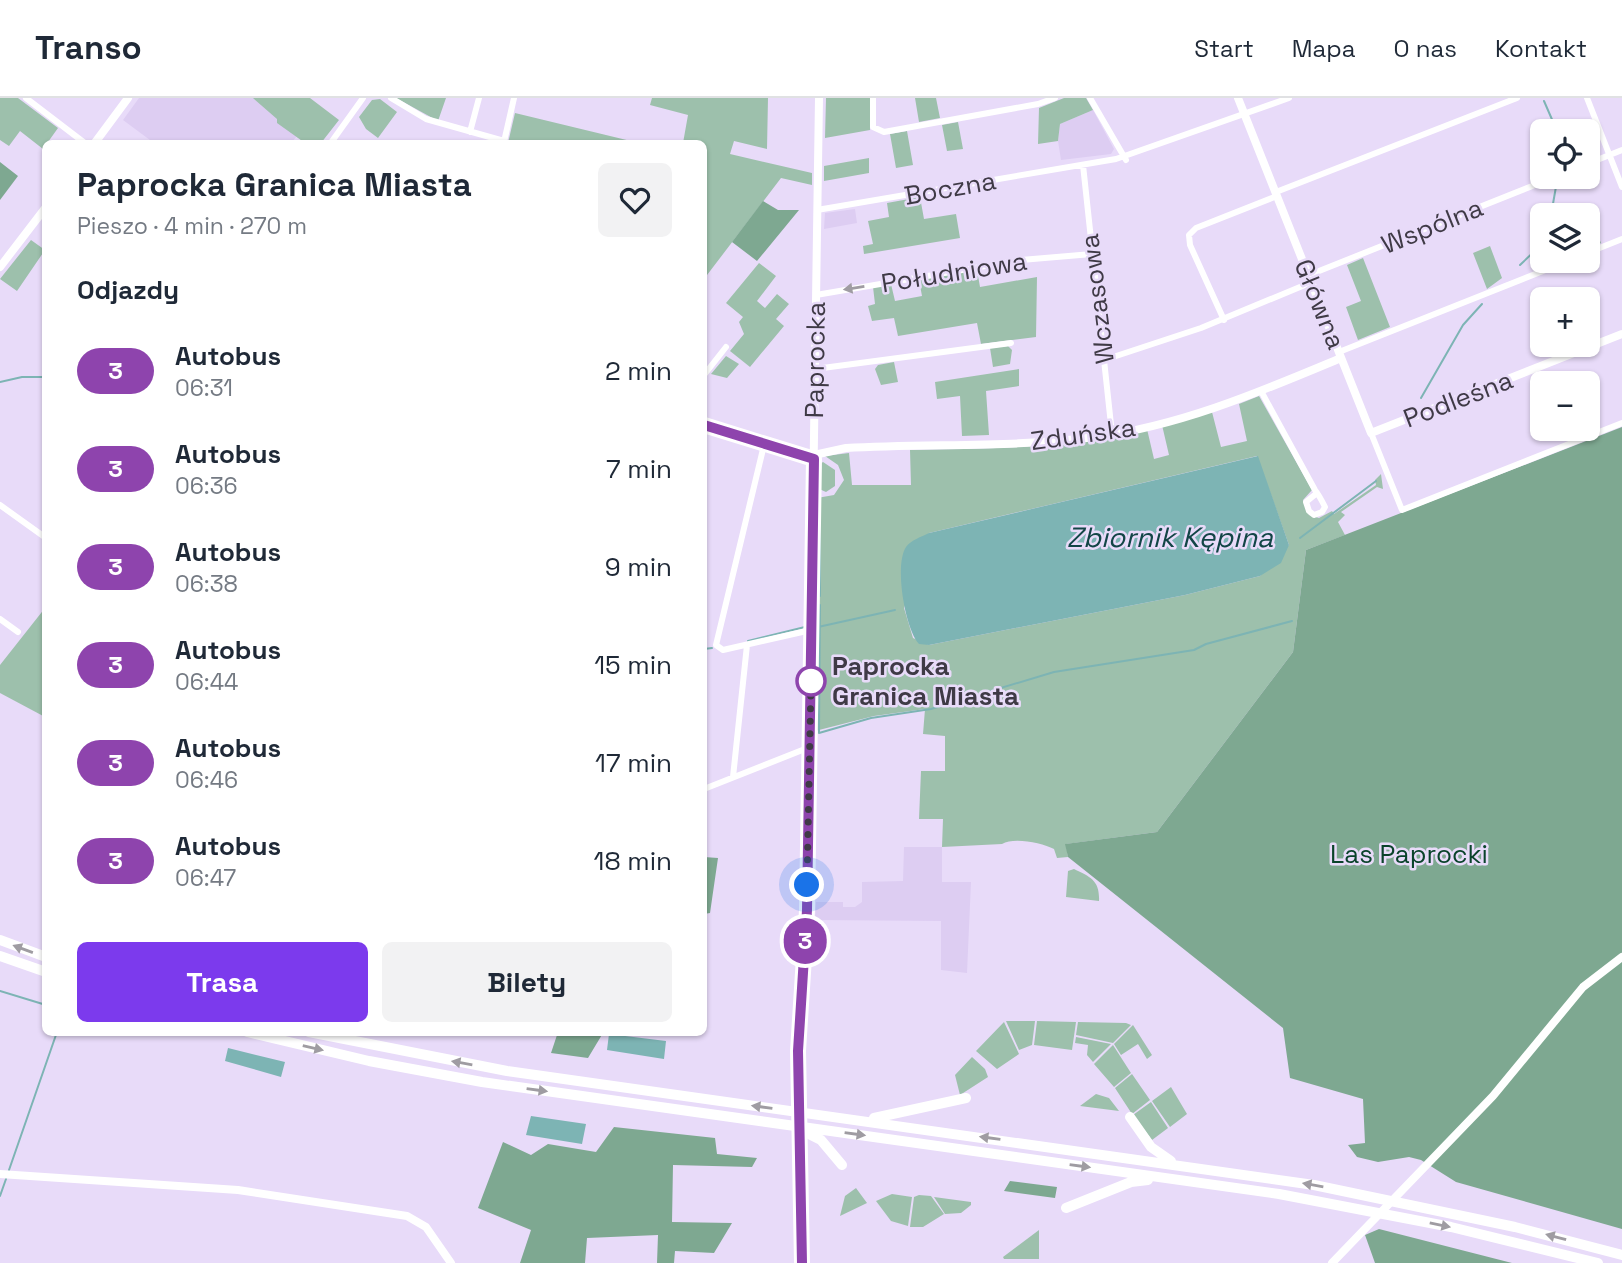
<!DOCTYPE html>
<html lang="pl">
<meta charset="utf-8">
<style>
body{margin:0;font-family:"Space Grotesk",sans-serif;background:#f2f2f3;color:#1f2937;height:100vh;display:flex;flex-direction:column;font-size:26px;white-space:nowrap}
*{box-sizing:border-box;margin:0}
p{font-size:23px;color:#747a83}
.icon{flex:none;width:38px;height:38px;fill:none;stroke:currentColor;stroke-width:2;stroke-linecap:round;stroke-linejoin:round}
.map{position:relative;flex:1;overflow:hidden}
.panel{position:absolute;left:42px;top:42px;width:665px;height:896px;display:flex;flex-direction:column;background:#fff;border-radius:10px;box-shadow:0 2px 5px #0004}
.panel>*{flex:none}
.badge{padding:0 14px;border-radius:23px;font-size:24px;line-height:46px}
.controls{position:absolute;left:1530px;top:21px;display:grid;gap:14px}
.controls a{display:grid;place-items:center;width:70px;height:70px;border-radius:10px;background:#fff;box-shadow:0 2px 5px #0004;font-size:35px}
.you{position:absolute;width:35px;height:35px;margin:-18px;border:5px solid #fff;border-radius:50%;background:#1a73e8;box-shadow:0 0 0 10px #1a73e833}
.map>.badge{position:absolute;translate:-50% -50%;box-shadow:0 0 0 4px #fff}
h2{padding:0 35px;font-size:26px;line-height:63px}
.round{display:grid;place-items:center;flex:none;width:74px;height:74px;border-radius:10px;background:#f2f2f3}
.headline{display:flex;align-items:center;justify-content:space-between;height:119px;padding:0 35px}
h1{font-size:33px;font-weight:700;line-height:52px}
.primary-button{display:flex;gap:14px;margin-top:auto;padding:14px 35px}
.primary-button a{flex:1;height:80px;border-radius:10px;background:#7c3aed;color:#fff;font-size:28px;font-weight:700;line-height:80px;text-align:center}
.primary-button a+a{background:#f2f2f3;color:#1f2937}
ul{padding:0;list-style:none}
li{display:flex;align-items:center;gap:21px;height:98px;padding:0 35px}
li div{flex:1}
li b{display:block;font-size:26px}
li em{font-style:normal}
li .badge{min-width:77px;font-weight:700;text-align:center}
header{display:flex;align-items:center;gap:42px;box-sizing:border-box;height:98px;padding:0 35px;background:#fff;border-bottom:2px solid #e0e1e3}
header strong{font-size:33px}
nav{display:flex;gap:38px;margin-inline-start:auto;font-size:24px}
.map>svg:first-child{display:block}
.built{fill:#ddcdf2}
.green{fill:#9dc0ac;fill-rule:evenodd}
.forest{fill:#7ea891}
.water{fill:#7db4b4}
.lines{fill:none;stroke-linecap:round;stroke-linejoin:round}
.stream{stroke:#7db4b4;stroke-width:2}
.minor{stroke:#fff;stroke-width:6}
.tertiary{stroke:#fff;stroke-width:8}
.motorway{stroke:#fff;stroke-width:10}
.oneway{fill:#9f9ca2}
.line-casing{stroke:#fff;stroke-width:16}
.line{stroke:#8e44ad;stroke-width:10}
.walk{stroke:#3f3a46;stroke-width:7;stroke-dasharray:0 12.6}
.stop-dot{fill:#fff;stroke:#8e44ad;stroke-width:3.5}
.labels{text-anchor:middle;stroke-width:5;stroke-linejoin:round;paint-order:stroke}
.street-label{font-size:26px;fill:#3f3a46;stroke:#e8dbf9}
.stop-label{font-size:26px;font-weight:bold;fill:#3f3a46;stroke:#e8dbf9;text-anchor:start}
.park-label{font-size:26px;fill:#0a432b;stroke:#e8dbf9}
.water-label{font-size:28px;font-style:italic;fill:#124546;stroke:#e8dbf9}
</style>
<header>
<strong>Transo</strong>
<nav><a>Start</a><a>Mapa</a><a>O nas</a><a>Kontakt</a></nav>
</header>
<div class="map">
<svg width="1622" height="1165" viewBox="0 0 1622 1165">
<rect width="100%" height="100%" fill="#e8dbf9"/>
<path class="built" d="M 139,0 L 262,0 L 303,31 L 291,45 L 154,45 L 123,22 Z
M 1093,12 L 1114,51 L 1111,56 L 1061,62 L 1058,43 L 1060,26 Z
M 855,111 L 857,125 L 824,131 L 825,115 Z
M 904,749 L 942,749 L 942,784 L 971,784 L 967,875 L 941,872 L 941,823 L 815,822 L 816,804 L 843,804 L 843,809 L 855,809 L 862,804 L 862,784 L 903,783 Z"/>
<path class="green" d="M 0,0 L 18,0 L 58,30 L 43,51 L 20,33 L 9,48 L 0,42 Z
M 253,0 L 310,0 L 339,22 L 321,45 L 305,45 L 277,25 L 277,21 Z
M 396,0 L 446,0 L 438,23 Z
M 652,0 L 768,0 L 767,51 L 734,43 L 730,56 L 812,75 L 812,87 L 781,80 L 704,181 L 704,46 L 683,45 L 688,17 L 650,7 Z
M 826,0 L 870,0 L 870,32 L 825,40 Z
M 915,0 L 936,0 L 940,20 L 919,24 Z
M 1064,0 L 1086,0 L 1093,12 L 1060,26 L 1058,43 L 1038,46 L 1039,10 Z
M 380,1 L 397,14 L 378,40 L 366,31 L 359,19 L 372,2 Z
M 515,15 L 639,45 L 508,45 Z
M 958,24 L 963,51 L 947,53 L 942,27 Z
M 907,33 L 913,67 L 896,70 L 890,36 Z
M 869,60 L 869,75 L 824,83 L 824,68 Z
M 920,99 L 924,121 L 956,116 L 960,140 L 864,156 L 863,148 L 873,146 L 868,123 L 889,119 L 887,105 Z
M 1587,109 L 1601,145 L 1587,151 L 1587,117 L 1570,115 Z
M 31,142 L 45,152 L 17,193 L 0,181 Z
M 1490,148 L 1502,180 L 1487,191 L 1473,155 Z
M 1363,160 L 1390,229 L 1358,242 L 1346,209 L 1361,203 L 1347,167 Z
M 759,165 L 776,178 L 757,203 L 765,210 L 777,196 L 789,206 L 776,221 L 784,228 L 750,269 L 730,253 L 744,236 L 739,224 L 743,219 L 726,205 Z
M 977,172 L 980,189 L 1037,179 L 1036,239 L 981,246 L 977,225 L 898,238 L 894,220 L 872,223 L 868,208 L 875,206 L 873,189 L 891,186 L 895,203 L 922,198 L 919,182 Z
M 1008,248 L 1012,252 L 1010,266 L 993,269 L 990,250 Z
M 726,258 L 739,266 L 727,280 L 711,276 Z
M 894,264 L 898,284 L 881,287 L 875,271 L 878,267 Z
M 1019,271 L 1019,288 L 986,293 L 989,337 L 962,338 L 960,298 L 937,301 L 935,284 Z
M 1259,298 L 1312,392 L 1303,402 L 1309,417 L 1319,420 L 1332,413 L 1334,416 L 1376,387 L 1375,382 L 1381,376 L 1383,391 L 1377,389 L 1341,414 L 1345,417 L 1338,424 L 1345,437 L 1306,452 L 1293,554 L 1157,734 L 1066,746 L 1068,759 L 1057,760 L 1054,751 C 1042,745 1014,739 1002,746 L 942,749 L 943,721 L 919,721 L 921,673 L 945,673 L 945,638 L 923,636 L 925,611 L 874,618 L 815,633 L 817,400 L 834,397 L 844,382 L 838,367 L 825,358 L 849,355 L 852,387 L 911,387 L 910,352 C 989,350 1069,351 1147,331 L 1154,361 L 1169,357 L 1162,327 L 1212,314 L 1221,349 L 1247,343 L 1239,306 ZM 1257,358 L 1289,447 L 1260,478 L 1185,497 L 929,547 L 913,540 L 904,510 L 929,435 Z
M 823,364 L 835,372 L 835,388 L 826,394 L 817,390 L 817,368 Z
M 45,510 L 45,619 L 0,595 L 0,567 Z
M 1074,771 C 1091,779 1100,783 1099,803 L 1066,799 L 1068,773 Z
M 1006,923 L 1035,923 L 1032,947 L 1019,952 Z
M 1037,923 L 1076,924 L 1072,952 L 1034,947 Z
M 1004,924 L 1019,956 L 997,971 L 976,953 Z
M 1078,924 L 1126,925 L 1131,927 L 1113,945 L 1076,937 Z
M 1133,927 L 1152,957 L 1147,961 L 1138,946 L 1121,957 L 1114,946 Z
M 1076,939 L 1111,946 L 1093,964 L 1087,957 L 1088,947 L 1075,945 Z
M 1113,947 L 1131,975 L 1114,989 L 1094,966 Z
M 972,959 L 985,971 L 988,979 L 960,997 L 955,977 Z
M 1132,976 L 1150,1002 L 1132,1016 L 1115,990 Z
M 1171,989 L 1187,1016 L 1170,1029 L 1152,1003 Z
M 1096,996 L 1109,1000 L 1119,1013 L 1080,1008 Z
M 1151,1004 L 1168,1030 L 1152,1042 L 1133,1017 Z
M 856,1090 L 867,1105 L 840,1118 L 845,1098 Z
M 892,1096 L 912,1099 L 908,1128 L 891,1123 L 876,1103 Z
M 919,1097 L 931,1098 L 944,1116 L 923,1129 L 910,1129 L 914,1099 Z
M 934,1099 L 971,1104 L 971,1107 L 961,1115 L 945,1116 Z
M 1039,1132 L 1039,1161 L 1004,1161 L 1003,1159 Z"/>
<path class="forest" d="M 0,64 L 18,78 L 0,102 Z
M 763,103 L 778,112 L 799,112 L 757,163 L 732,144 Z
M 1622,329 L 1622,1131 L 1456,1084 L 1421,1062 L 1409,1059 L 1378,1064 L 1357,1059 L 1348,1047 L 1365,1045 L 1363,1001 L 1290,980 L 1283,930 L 1068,759 L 1065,746 L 1157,734 L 1293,554 L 1306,452 Z
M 704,759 L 718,760 L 710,815 L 704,816 Z
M 558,934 L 603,934 L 603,935 L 588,960 L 551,955 Z
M 614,1029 L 715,1040 L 717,1056 L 757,1060 L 752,1069 L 673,1067 L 672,1124 L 732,1125 L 714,1155 L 675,1153 L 674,1165 L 657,1165 L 658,1137 L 587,1140 L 585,1165 L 520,1165 L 531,1132 L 478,1110 L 503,1044 L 531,1057 L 548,1046 L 596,1054 Z
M 1010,1083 L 1057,1089 L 1055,1100 L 1004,1093 Z
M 1379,1131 L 1512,1165 L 1375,1165 L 1365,1137 Z"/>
<path class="water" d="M 1258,358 L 1289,447 L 1281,465 L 1260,478 L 1185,497 L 929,547 L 919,546 C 905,531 894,467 906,449 C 911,442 921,439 929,435 Z
M 609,936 L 666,943 L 664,961 L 607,952 Z
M 228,950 L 285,964 L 281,979 L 225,963 Z
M 531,1018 L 586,1026 L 582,1046 L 526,1037 Z"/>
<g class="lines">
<path class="stream" d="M 1544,3 L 1557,33
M 1551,117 L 1557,83
M 1520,167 L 1542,146
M 0,284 L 22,279 L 46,279
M 1421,300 L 1463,227 L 1482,206
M 820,392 L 820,371
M 1300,440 L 1376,383
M 820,498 L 820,401
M 820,507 L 819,635 L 871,620 L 931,611 L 1054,574 L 1194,552 L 1206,546 L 1292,523
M 818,529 L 895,512
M 748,543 L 805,529
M 704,551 L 712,550
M 0,893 L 46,907
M 9,1072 L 57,934
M 0,1098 L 6,1081"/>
<path class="minor" d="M 26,0 L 86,46
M 391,0 L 426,21 L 504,43
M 873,0 L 873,29 L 884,34 L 1038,6 L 1055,0
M 1090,0 L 1126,62
M 1587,0 L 1622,89
M 470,34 L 479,0
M 504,44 L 514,0
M 330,46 L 363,0
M 1587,66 L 1622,52
M 1083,67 L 1112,336
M 1276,94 L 1517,0
M 817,112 L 1116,61 L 1289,0
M 1587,155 L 1622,141
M 1309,177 L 1555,79
M 816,197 L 1021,162 L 1092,156
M 1224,222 L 1190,147 L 1189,137 L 1196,130 L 1277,98
M 1339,254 L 1568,163
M 1104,262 L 1201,230 L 1312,184
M 815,271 L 1011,245
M 704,277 L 726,249
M 1261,293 L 1315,392 C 1319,397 1322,403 1325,409 L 1322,414 L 1314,417 L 1309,413 L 1306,404 L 1317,395
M 1371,335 L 1402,412 L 1622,325
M 764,347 L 716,547 L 723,552 L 811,532
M 0,407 L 46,440
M 0,521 L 18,534
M 733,679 L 747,547
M 704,691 L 810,649"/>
<path class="tertiary" d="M 1238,0 L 1371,335 L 1622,236
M 94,46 L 128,0
M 0,169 L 46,109
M 704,327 L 814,361
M 814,357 L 846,350 C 929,345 1012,350 1095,339 C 1181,328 1262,293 1341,260
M 0,1076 L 238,1092 L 407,1118 L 426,1129 L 451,1165
M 802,1165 L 798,953 L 807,812 L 819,0
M 1332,1165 L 1493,998 L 1583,889 L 1622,859"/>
<path class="motorway" d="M 0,842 L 46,859
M 0,858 L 46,874
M 247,934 L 369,963 L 482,984 L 1279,1096 L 1451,1129 L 1598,1165
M 309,934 L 507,973 L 1314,1087 L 1515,1129 L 1622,1157
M 1130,1019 L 1151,1049 L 1171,1063
M 874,1020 L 966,1000
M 803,1033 L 821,1042 L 842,1067
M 1066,1110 L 1131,1084 L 1148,1082"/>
</g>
<defs><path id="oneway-solid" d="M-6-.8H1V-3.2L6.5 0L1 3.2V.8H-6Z" transform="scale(1.75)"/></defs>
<g class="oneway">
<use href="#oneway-solid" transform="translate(854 190) rotate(171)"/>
<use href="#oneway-solid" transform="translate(23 851) rotate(-160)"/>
<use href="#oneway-solid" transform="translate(313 950) rotate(13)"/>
<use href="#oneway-solid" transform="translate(462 965) rotate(-170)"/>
<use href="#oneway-solid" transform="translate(537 992) rotate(8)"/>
<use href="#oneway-solid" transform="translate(762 1009) rotate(-172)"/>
<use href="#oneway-solid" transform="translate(855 1036) rotate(8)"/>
<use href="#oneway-solid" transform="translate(990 1040) rotate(-172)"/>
<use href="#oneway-solid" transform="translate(1080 1068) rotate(8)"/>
<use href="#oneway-solid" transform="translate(1313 1087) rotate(-170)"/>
<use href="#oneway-solid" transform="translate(1440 1127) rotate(12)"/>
<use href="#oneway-solid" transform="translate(1556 1139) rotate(-165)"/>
</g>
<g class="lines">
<defs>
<path id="line" d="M 704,327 L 814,361 L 807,812 L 798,953 L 802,1165"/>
</defs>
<use href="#line" class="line-casing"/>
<use href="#line" class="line"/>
<path class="walk" d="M 807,787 L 811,583"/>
</g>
<circle class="stop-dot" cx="811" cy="583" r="14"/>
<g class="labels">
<g class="street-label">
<text transform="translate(950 90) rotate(-10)" y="9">Boczna</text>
<text transform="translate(1432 128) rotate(-22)" y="9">Wspólna</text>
<text transform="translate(954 174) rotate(-9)" y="9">Południowa</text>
<text transform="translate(1097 201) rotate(-97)" y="9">Wczasowa</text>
<text transform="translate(1320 206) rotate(68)" y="9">Główna</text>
<text transform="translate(815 262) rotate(-89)" y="9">Paprocka</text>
<text transform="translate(1458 301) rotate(-21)" y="9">Podleśna</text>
<text transform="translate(1083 336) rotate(-8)" y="9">Zduńska</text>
</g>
<g class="stop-label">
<text x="832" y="577">Paprocka<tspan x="832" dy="30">Granica Miasta</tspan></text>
</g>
<g class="park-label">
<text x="1409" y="765">Las Paprocki</text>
</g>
<g class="water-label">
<text x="1170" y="449">Zbiornik Kępina</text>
</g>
</g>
</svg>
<div class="controls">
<a><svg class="icon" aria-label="locate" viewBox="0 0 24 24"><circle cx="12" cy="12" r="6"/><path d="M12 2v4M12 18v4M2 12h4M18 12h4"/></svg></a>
<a><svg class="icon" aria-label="layers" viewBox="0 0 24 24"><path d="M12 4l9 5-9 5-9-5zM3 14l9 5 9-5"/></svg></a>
<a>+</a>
<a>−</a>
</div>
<div class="you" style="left:807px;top:787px"></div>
<b class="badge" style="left:805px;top:843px;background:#8e44ad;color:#fff">3</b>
<section class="panel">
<div class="headline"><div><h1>Paprocka Granica Miasta</h1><p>Pieszo · 4 min · 270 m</p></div><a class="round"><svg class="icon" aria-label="heart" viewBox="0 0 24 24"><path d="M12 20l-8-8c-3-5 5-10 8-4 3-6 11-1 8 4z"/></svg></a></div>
<h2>Odjazdy</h2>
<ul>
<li><span class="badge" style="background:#8e44ad;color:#fff">3</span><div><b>Autobus</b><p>06:31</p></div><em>2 min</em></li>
<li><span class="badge" style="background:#8e44ad;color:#fff">3</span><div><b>Autobus</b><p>06:36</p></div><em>7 min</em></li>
<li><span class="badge" style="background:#8e44ad;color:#fff">3</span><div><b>Autobus</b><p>06:38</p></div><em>9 min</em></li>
<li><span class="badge" style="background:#8e44ad;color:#fff">3</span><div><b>Autobus</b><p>06:44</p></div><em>15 min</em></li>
<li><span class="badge" style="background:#8e44ad;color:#fff">3</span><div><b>Autobus</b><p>06:46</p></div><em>17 min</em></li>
<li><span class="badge" style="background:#8e44ad;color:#fff">3</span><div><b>Autobus</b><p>06:47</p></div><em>18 min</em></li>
</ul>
<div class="primary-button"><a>Trasa</a><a>Bilety</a></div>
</section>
</div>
